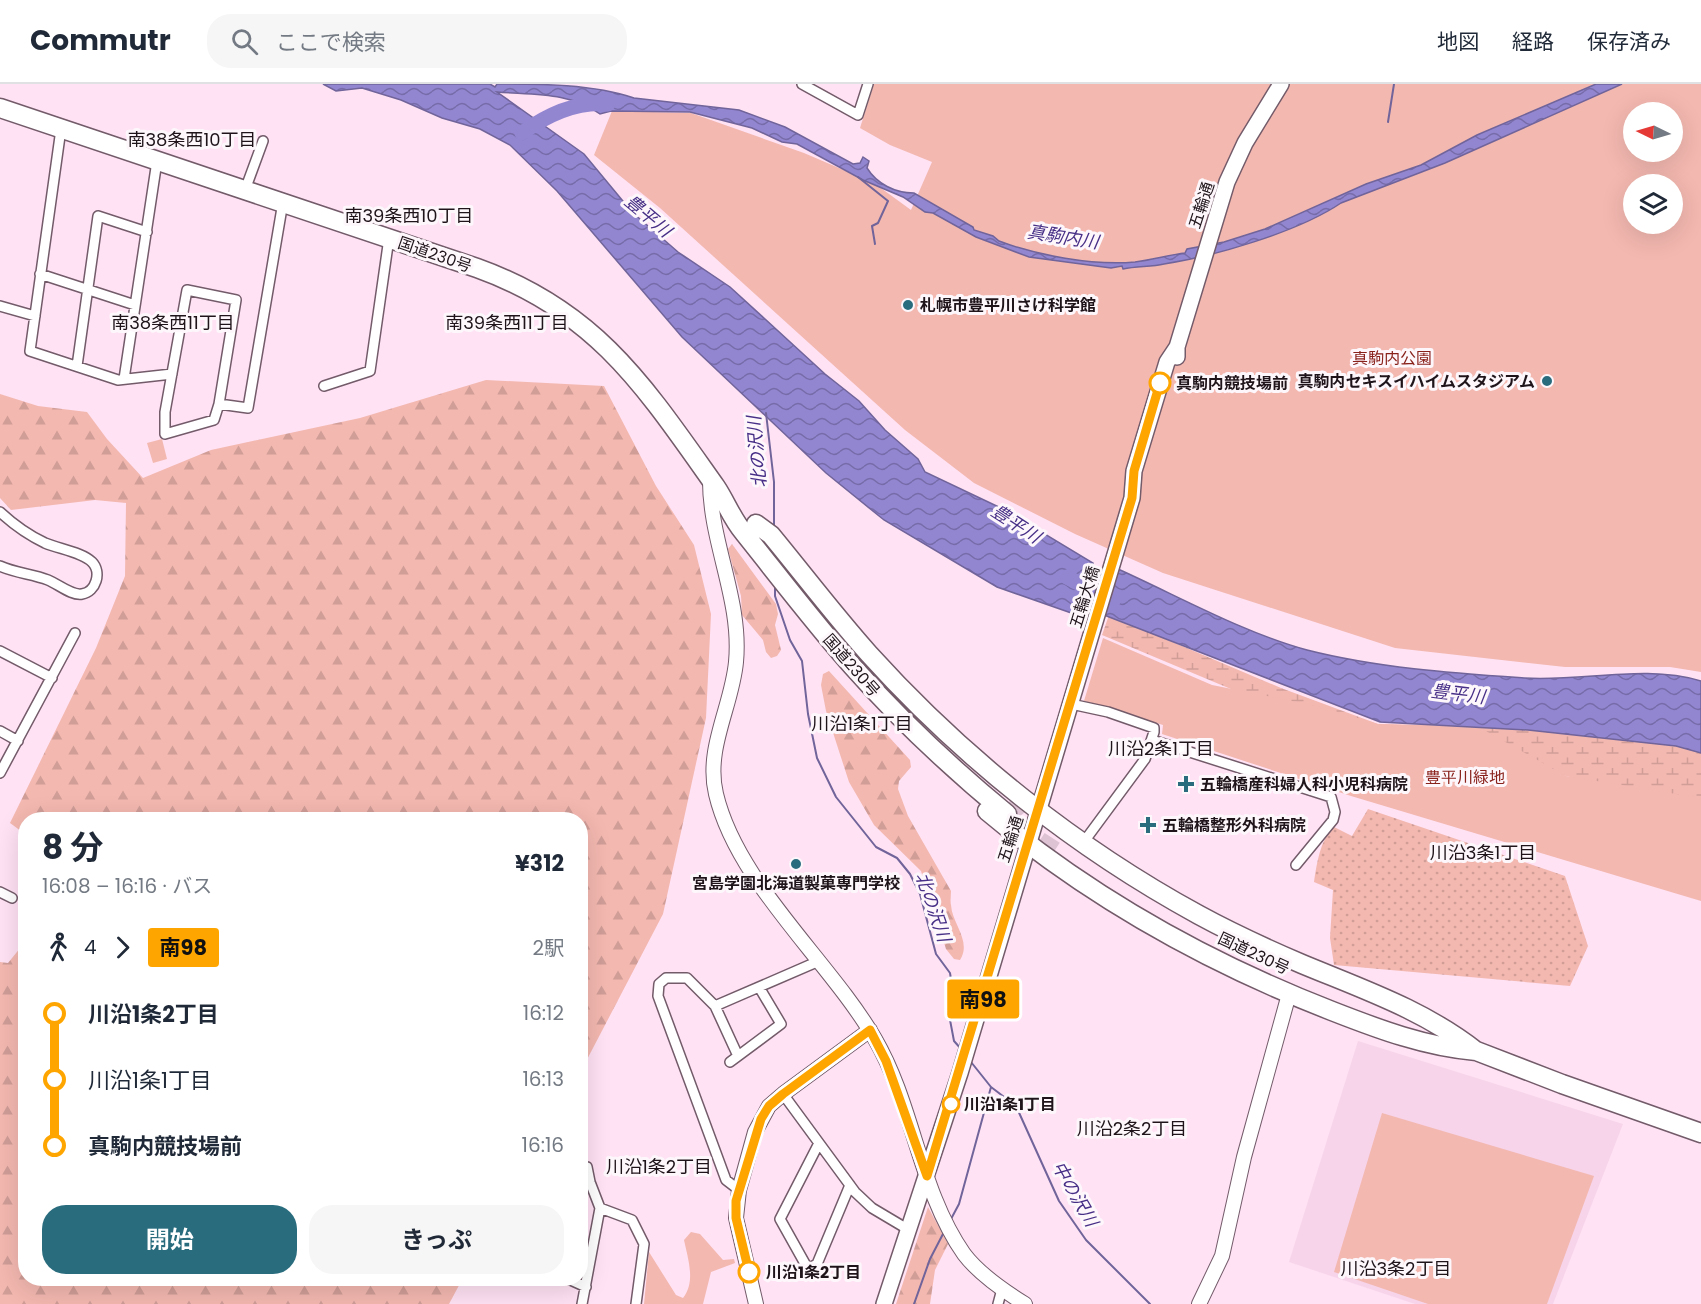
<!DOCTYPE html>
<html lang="ja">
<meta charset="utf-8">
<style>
body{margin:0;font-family:Poppins,"Noto Sans JP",sans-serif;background:#f6f6f7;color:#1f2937;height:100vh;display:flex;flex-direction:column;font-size:22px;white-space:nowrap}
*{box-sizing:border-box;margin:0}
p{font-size:20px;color:#747a83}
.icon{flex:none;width:33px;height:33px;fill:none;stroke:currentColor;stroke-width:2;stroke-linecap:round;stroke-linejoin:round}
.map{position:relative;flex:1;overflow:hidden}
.details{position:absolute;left:18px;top:728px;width:570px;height:474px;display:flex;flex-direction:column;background:#fff;border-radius:24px;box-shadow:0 6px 24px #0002}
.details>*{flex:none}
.badge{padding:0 12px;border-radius:4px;font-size:21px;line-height:39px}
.needle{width:39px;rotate:275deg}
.controls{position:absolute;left:1623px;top:18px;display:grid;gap:12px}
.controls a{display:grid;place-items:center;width:60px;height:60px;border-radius:50%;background:#fff;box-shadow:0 6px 24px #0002;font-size:30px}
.map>.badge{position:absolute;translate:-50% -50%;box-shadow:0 0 0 3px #fff}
.legs{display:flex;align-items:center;gap:9px;height:66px;padding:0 24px;font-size:20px}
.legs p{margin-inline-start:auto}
.headline{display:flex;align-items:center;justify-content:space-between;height:102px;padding:0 24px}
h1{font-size:33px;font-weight:700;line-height:45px}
.button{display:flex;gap:12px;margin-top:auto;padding:12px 24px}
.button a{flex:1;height:69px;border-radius:24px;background:#296c7e;color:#fff;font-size:24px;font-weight:700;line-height:69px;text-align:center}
.button a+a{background:#f6f6f7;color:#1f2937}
ul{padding:0 24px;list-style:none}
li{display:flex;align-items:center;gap:21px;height:66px;font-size:22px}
li i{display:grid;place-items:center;width:9px;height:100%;margin:0 8px;background:currentColor}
li i::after{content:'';width:15px;height:15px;margin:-8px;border:4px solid;border-radius:50%;background:#fff}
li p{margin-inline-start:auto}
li:first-child i{background:linear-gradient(#0000 50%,currentColor 0)}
li:last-child i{background:linear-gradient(currentColor 50%,#0000 0)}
header{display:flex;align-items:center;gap:36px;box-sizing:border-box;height:84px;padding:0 30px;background:#fff;border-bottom:2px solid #e0e1e3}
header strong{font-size:28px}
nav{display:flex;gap:33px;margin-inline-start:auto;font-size:21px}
.search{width:420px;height:54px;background:#f6f6f7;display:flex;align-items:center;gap:15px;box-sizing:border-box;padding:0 21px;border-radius:24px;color:#747a83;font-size:22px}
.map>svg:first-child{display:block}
.built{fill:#f7d4ea}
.grass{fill:url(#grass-dots)}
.forest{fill:url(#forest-firs)}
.wetland{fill:url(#wetland-marsh)}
.park{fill:#f3b8b0;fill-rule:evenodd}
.water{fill:url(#water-waves);stroke:#70649a;stroke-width:1.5}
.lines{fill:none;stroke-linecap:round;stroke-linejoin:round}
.stream{stroke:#70649a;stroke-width:2}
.river{stroke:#9386d1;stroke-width:15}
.highway-tunnel{stroke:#ddc3d3;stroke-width:18;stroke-dasharray:18 9;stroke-linecap:butt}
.street-casing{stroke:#735b6a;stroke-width:12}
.secondary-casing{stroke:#735b6a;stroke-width:16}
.primary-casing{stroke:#735b6a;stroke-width:18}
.highway-casing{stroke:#735b6a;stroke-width:21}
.street{stroke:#fff;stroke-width:9}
.secondary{stroke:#fff;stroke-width:14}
.primary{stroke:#fff;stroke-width:15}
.highway{stroke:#fff;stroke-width:18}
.line-1-casing{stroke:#fff;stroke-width:14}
.line-1{stroke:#ffa500;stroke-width:9}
.poi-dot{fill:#296c7e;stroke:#fdf7fb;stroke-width:2}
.stop-1-dot{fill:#fff;stroke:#ffa500;stroke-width:3}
.labels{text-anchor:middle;stroke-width:6;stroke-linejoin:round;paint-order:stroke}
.street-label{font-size:16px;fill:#1e141a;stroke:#fdf7fb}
.poi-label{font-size:16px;font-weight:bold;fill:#1e141a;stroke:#fdf7fb;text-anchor:start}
.park-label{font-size:16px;fill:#8a221c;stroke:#fdf7fb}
.stop-label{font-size:16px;font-weight:bold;fill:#1e141a;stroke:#fdf7fb;text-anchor:start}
.neighbourhood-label{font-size:18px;fill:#1e141a;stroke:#fdf7fb}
.water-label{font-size:18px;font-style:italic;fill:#472f87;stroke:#fdf7fb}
</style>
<header>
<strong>Commutr</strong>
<div class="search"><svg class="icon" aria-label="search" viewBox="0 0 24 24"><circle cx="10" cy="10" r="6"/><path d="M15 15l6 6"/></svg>ここで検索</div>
<nav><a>地図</a><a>経路</a><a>保存済み</a></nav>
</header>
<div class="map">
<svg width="1701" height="1220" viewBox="0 0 1701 1220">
<defs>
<pattern id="grass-dots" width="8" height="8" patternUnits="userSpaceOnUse" patternTransform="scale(1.5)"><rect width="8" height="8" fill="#f3b8b0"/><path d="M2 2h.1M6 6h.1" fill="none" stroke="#d09d97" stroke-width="1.8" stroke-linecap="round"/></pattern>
<pattern id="forest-firs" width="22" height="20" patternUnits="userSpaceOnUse" patternTransform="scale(1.5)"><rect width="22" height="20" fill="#f3b8b0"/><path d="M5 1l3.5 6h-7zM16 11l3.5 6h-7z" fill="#d09d97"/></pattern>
<pattern id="wetland-marsh" width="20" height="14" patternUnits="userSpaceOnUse" patternTransform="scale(1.5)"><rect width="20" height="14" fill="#f3b8b0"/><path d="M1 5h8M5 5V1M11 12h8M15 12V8" fill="none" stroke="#d09d97"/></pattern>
<pattern id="water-waves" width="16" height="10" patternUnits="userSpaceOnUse" patternTransform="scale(1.5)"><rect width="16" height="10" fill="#9386d1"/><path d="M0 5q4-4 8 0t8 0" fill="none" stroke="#776ca9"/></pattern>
</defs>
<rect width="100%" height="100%" fill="#ffe2f4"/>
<path class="built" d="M 1358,957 L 1623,1040 L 1553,1220 L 1415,1220 L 1289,1178 Z"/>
<path class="grass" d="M 1368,725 L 1565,792 L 1588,862 L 1570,902 L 1334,881 L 1330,854 L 1333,806 L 1314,798 C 1317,779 1320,756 1334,743 L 1352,752 Z"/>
<path class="forest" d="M 486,296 L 604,302 L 656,402 L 694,461 L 711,530 L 706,634 L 663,830 L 581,987 L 580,735 L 26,735 L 25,750 L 10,739 L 96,564 L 125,492 L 126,419 L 95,416 L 11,426 L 0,414 L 0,310 L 38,322 L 87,328 L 107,355 L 143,394 L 211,366 L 360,334 Z
M 732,460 L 776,520 L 778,530 L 775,541 L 781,566 L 777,572 L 771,574 L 766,568 L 763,556 L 742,531 L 741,512 L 728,465 Z
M 829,587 L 910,676 L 911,683 L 899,697 L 898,705 L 908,732 L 951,807 C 951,812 950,817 951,821 C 952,840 972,857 960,876 L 954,875 L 946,865 L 921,787 L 874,741 L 849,698 L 826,627 L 821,601 L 823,590 Z
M 25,858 L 26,1194 L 463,1194 L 449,1220 L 0,1220 L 0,878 L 8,879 Z
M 928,1123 L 948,1160 L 935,1186 L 930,1220 L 896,1220 Z"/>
<path class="wetland" d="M 1109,531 L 1281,604 L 1378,640 L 1479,644 L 1567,632 L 1701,640 L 1701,725 L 1640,711 L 1238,608 L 1102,551 Z"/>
<path class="park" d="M 874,0 L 1701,0 L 1701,588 L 1670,583 L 1565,583 L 1395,564 L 1163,489 L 1075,450 L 974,399 L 905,346 L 660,124 L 594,71 L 612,27 L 691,29 L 804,69 L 874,99 L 911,126 L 932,78 L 890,61 L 860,44 ZM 1634,28 L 1672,28 L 1672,68 L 1634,68 ZM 1634,100 L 1672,100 L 1672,140 L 1634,140 Z
M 162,355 L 167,375 L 153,379 L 147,359 Z
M 1103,554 L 1212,601 L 1317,622 L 1378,640 L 1477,642 L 1566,692 L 1701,714 L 1701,817 L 1351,712 L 1162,650 L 1163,641 L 1084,617 Z
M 1382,1029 L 1594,1092 L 1547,1220 L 1428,1220 L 1334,1188 Z
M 691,1148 L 700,1150 L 723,1176 L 734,1175 L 735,1179 L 711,1188 L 703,1220 L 644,1220 L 649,1168 L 676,1211 L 683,1214 C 696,1198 688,1175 684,1156 Z"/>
<path class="water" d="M 323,0 L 490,0 L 495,3 L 497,0 C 541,0 593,0 634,14 L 739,26 L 785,43 L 853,80 L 860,79 L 863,73 L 869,77 L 867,84 C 877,100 895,109 914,109 L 973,143 L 974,146 L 993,152 L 999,157 C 1036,171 1093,182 1135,178 C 1152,176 1168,171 1185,169 L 1187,165 L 1224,158 L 1265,145 L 1366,100 L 1421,81 L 1477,51 L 1596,0 L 1622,0 L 1445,79 L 1341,119 C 1298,148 1215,172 1164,180 C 1151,183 1137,182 1123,185 L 1122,182 L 1111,184 L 1029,173 L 976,153 L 933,129 L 925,128 L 903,113 L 863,96 L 797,60 L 782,58 L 752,44 L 690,28 L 611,27 L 600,30 C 570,8 533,11 497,8 L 584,70 L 632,128 L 678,168 L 730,203 L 825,290 L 859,317 L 885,346 L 918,375 L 925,388 L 1005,426 L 1093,479 L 1077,531 L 997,503 L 884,436 L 826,389 L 682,253 L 557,107 L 510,61 L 480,45 L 442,34 L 401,16 L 362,4 L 336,7 Z
M 1118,485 C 1178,512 1244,549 1307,566 C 1378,584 1452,589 1524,594 C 1583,598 1644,580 1701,597 L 1701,669 L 1676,662 L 1528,646 L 1380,638 L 1104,531 Z"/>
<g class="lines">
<path class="stream" d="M 1388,38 L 1394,0
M 858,93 L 888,117 L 878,139 L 872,142 L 875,160
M 766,329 L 774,398 L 774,443
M 775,500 L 775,512 L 790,556 L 802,577 L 808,630 L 817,674 L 836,713 L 876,763 L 897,774 L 910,790 L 920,810 L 936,870 L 950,889 L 952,901 L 947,920 L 954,957 L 962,966
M 971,978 L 991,1003 L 1016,1022 L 1059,1117 L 1086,1156 L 1150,1220
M 951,1135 L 959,1120 L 991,1003
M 914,1220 L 930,1175 L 944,1148"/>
<path class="river" d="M 522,49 C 547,31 577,17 608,20
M 1067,493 L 1113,517"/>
<path class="highway-tunnel" d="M 1010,717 L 1022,732 L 1038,742
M 1017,742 L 1056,767"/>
<defs>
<path id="street" d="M 802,0 L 858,31 L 868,0
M 61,45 L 30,267 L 118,296 L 172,290
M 245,106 L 263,57
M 40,190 L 135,221
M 187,206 L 236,216 L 219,320 L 214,336 L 165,350 L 165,328 Z
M 0,222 L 35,232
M 77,282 L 98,132 L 147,148
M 124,295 L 157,77
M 324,302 L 370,287 L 389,154
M 219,320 L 248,324 L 283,118
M 0,428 C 14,441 28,451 45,459 C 59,465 82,468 92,478 C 102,488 96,508 82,510 C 72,512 58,500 48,496 C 33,490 15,489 0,482
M 0,567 L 52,594
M 1071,620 L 1108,628 L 1154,644 L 1154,648 L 1145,675 L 1083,759
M 0,647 L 18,657
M 1152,656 L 1331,713 L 1335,728 L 1333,736 L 1296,781
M 0,689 L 75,549
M 0,808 L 12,814
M 715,922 L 738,972
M 730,978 L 781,940 L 759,903
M 783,1010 L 855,1108 L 872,1124 L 909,1146
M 818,1061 L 780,1135 L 808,1185 L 817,1180 L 850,1101
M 580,1082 L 587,1083 L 590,1098 L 600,1124 L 632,1136 L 644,1160 L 636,1220
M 739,1106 L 726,1096 L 658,912 L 659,900 L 666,894 L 687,894 L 715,922 L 819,877
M 566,1194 L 586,1203
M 582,1220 L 600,1124
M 998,1220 L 1002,1205"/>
<path id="secondary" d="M 710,394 C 709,457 742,515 736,578 C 732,622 705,665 716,710 C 737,799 829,876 875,955 C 914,1022 919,1106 964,1170 C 979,1190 1004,1207 1025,1220
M 756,1220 L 736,1134 L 739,1106 L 755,1048 L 769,1022 L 783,1010 L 870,946
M 1199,1220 L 1222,1172 L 1244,1073 L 1289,910"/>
<path id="primary" d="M 1177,273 L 1177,263 L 1227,98 L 1245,59 L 1281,0
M 884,1220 L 960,989 L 1132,414 L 1134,387 L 1167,278 L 1177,263"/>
<path id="highway" d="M 0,24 L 477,184 C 597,227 645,303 716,403 C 726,418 732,435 744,449 C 780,494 815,540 853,583 C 900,636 951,684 1007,730
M 756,440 L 771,451 C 804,491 835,532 869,570 C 963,674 1076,764 1199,831 C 1232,849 1267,865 1302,880 C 1362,905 1424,926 1476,967
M 987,727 C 1090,813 1206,878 1332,927 C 1378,945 1426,963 1476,967
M 1466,963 L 1562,1000 L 1701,1049"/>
</defs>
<use href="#street" class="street-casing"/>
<use href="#secondary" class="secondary-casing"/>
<use href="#primary" class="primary-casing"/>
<use href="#highway" class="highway-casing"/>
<use href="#street" class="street"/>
<use href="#secondary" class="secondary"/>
<use href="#primary" class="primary"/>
<use href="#highway" class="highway"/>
</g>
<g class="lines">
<defs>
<path id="line-1" d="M 749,1188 L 736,1134 L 736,1117 L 761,1035 L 769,1022 L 783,1010 L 870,946 L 886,977 L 927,1092 L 1132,414 L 1134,387 L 1160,299"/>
</defs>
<use href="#line-1" class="line-1-casing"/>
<use href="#line-1" class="line-1"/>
</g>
<g class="poi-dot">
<circle cx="908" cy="221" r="6"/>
<circle cx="1547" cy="297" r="6"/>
<path d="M1183 691h6v6h6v6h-6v6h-6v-6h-6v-6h6z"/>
<path d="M1145 732h6v6h6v6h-6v6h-6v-6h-6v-6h6z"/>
<circle cx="796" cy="780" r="6"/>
</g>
<g class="stop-1-dot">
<circle cx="1160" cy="299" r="10"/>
<circle cx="951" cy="1020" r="8"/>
<circle cx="749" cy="1188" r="10"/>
</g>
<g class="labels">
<g class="street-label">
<text transform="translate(1201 121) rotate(-72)" y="6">五輪通</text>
<text transform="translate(435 170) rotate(19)" y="6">国道230号</text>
<text transform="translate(1084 513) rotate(-73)" y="6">五輪大橋</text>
<text transform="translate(852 581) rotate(49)" y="6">国道230号</text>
<text transform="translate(1010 755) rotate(-72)" y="6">五輪通</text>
<text transform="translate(1254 869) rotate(25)" y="6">国道230号</text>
</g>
<g class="poi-label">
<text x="920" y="227">札幌市豊平川さけ科学館</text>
<text x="1535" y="303" text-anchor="end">真駒内セキスイハイムスタジアム</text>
<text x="1200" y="706">五輪橋産科婦人科小児科病院</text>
<text x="1162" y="747">五輪橋整形外科病院</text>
<text x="796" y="805" text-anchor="middle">宮島学園北海道製菓専門学校</text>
</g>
<g class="park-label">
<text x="1392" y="280">真駒内公園</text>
<text x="1465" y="699">豊平川緑地</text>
</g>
<g class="stop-label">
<text x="1176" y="305">真駒内競技場前</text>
<text x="964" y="1026">川沿1条1丁目</text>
<text x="766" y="1194">川沿1条2丁目</text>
</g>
<g class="neighbourhood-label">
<text x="192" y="62">南38条西10丁目</text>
<text x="409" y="138">南39条西10丁目</text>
<text x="173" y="245">南38条西11丁目</text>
<text x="507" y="245">南39条西11丁目</text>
<text x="862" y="646">川沿1条1丁目</text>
<text x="1161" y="671">川沿2条1丁目</text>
<text x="1483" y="775">川沿3条1丁目</text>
<text x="1132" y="1051">川沿2条2丁目</text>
<text x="659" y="1089">川沿1条2丁目</text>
<text x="1396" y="1191">川沿3条2丁目</text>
</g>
<g class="water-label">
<text transform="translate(648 132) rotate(40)" y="6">豊平川</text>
<text transform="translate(1063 153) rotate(9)" y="6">真駒内川</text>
<text transform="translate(757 368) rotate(-95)" y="6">北の沢川</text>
<text transform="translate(1016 440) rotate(33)" y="6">豊平川</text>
<text transform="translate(1458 610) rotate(7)" y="6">豊平川</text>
<text transform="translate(933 823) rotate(71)" y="6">北の沢川</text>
<text transform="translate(1075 1110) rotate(60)" y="6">中の沢川</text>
</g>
</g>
</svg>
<div class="controls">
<a><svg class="needle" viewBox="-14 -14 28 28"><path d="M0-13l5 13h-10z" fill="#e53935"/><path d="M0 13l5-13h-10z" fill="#747a83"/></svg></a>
<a><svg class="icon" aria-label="layers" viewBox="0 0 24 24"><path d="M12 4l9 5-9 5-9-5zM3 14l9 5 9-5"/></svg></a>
</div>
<b class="badge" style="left:983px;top:915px;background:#ffa500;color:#111">南98</b>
<section class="details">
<div class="headline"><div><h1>8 分</h1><p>16:08 – 16:16 · バス</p></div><b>¥312</b></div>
<div class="legs"><svg class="icon" aria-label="walk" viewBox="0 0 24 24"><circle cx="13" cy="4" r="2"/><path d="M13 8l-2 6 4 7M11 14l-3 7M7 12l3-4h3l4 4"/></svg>4<svg class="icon" aria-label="forward" viewBox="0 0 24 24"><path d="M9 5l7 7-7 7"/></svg><b class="badge" style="background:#ffa500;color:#111">南98</b><p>2駅</p></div>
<ul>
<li><i style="color:#ffa500"></i><b>川沿1条2丁目</b><p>16:12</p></li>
<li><i style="color:#ffa500"></i><span>川沿1条1丁目</span><p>16:13</p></li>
<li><i style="color:#ffa500"></i><b>真駒内競技場前</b><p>16:16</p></li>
</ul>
<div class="button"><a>開始</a><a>きっぷ</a></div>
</section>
</div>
